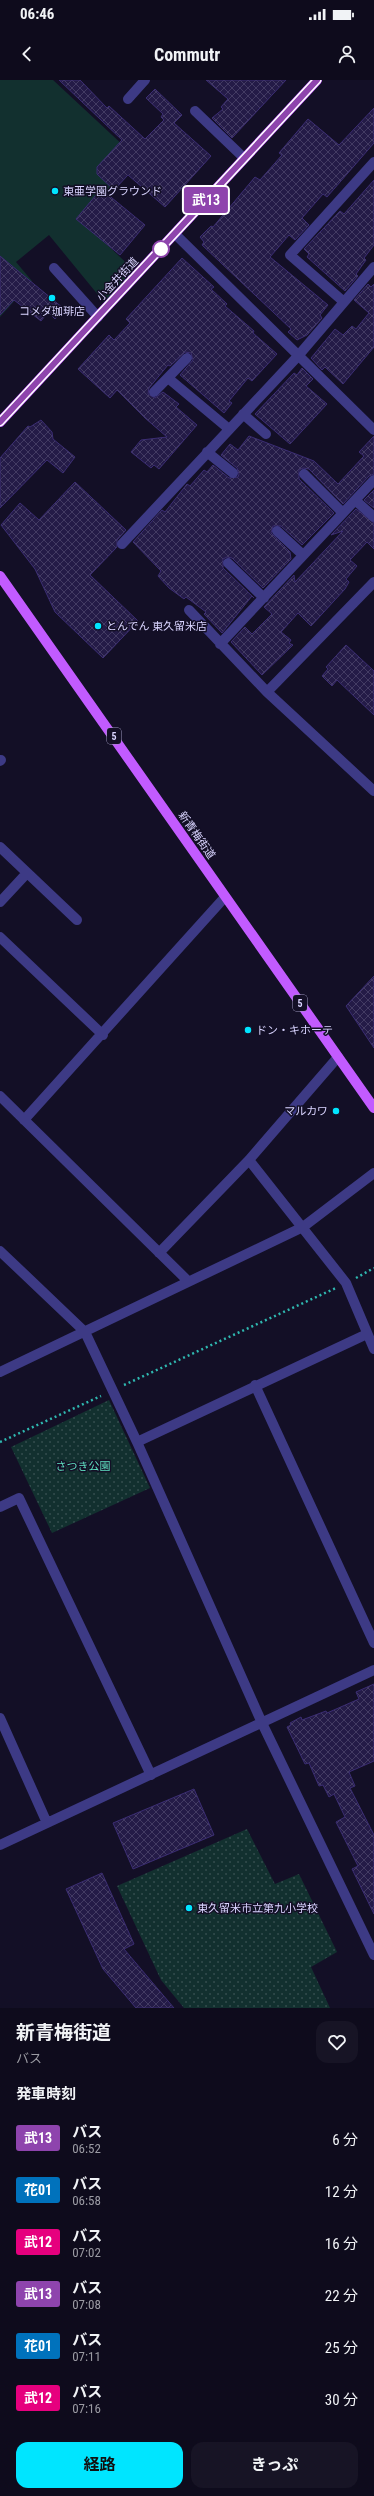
<!DOCTYPE html>
<html lang="ja">
<meta charset="utf-8">
<style>
body{margin:0;font-family:"Roboto Condensed","Noto Sans JP",sans-serif;background:#171425;color:#f1f3f6;height:100vh;display:flex;flex-direction:column;font-size:15px;white-space:nowrap}
*{box-sizing:border-box;margin:0}
p{font-size:13px;color:#9b9ba3}
.icon{flex:none;width:22px;height:22px;fill:none;stroke:currentColor;stroke-width:2;stroke-linecap:round;stroke-linejoin:round}
.map{position:relative;height:1928px;overflow:hidden}
.drawer{display:flex;flex-direction:column;background:#0e0b1c;flex:1}
.drawer>*{flex:none}
.badge{padding:0 8px;border-radius:3px;font-size:14px;line-height:26px}
.map>.badge{position:absolute;translate:-50% -50%;box-shadow:0 0 0 2px #fff}
h2{padding:0 16px;font-size:15px;line-height:36px}
.round{display:grid;place-items:center;flex:none;width:42px;height:42px;border-radius:12px;background:#171425}
.summary{display:flex;align-items:center;justify-content:space-between;height:68px;padding:0 16px}
h1{font-size:19px;font-weight:700;line-height:30px}
.primary-button{display:flex;gap:8px;margin-top:auto;padding:8px 16px}
.primary-button a{flex:1;height:46px;border-radius:12px;background:#00e5ff;color:#111;font-size:16px;font-weight:700;line-height:46px;text-align:center}
.primary-button a+a{background:#171425;color:#f1f3f6}
ul{padding:0;list-style:none}
li{display:flex;align-items:center;gap:12px;height:52px;padding:0 16px}
li div{flex:1}
li b{display:block;font-size:15px}
li em{font-style:normal}
li .badge{min-width:44px;font-weight:700;text-align:center}
.status{display:flex;justify-content:space-between;align-items:center;height:28px;padding:0 20px;background:#0e0b1c;direction:ltr}
.status svg{height:11px;fill:currentColor}
header{display:flex;justify-content:space-between;align-items:center;height:52px;padding:0 16px;background:#0e0b1c;font-size:18px;font-weight:700}
.map>svg:first-child{display:block}
.grass{fill:url(#grass-dots)}
.pitch{fill:#12302f}
.building{fill:url(#building-cross-hatch);stroke:#3b2d73}
.lines{fill:none;stroke-linecap:round;stroke-linejoin:round}
.path{stroke:#2fb8b0;stroke-width:2.5;stroke-dasharray:2 3;stroke-linecap:butt}
.minor{stroke:#3d3a85;stroke-width:10}
.major{stroke:#c25bff;stroke-width:10}
.line-casing{stroke:#fff;stroke-width:9}
.line{stroke:#8e44ad;stroke-width:6}
.poi-dot{fill:#00e5ff;stroke:#130f26;stroke-width:1.5}
.stop-dot{fill:#fff;stroke:#8e44ad;stroke-width:2}
.labels{text-anchor:middle;stroke-width:3;stroke-linejoin:round;paint-order:stroke}
.shield{fill:#130f26;stroke:#9e99be;stroke-width:1}
.shield-label{font-size:10px;font-weight:bold;fill:#d9d4ff}
.poi-label{font-size:11px;fill:#d9d4ff;stroke:#130f26;text-anchor:start}
.street-label{font-size:11px;fill:#d9d4ff;stroke:#130f26}
.park-label{font-size:11px;fill:#5fe0c0;stroke:#130f26}
</style>
<div class="status"><b>06:46</b><svg viewBox="0 0 49 12"><path d="M0 12V9h3v3zM5 12V6h3v6zM10 12V3h3v9zM15 12V0h3v12zM26 1h20v11H26zM47 4h2v5h-2z"/></svg></div>
<header><svg class="icon" aria-label="back" viewBox="0 0 24 24"><path d="M15 5l-7 7 7 7"/></svg>Commutr<svg class="icon" aria-label="person" viewBox="0 0 24 24"><circle cx="12" cy="8" r="4"/><path d="M4 21q1-7 8-7t8 7"/></svg></header>
<div class="map">
<svg width="374" height="1928" viewBox="0 0 374 1928">
<defs>
<pattern id="grass-dots" width="8" height="8" patternUnits="userSpaceOnUse"><rect width="8" height="8" fill="#12302f"/><path d="M2 2h.1M6 6h.1" fill="none" stroke="#344d4e" stroke-width="1.8" stroke-linecap="round"/></pattern>
<pattern id="building-cross-hatch" width="8" height="8" patternUnits="userSpaceOnUse"><rect width="8" height="8" fill="#241b47"/><path d="M0 0l8 8M0 8l8-8" fill="none" stroke="#433b63"/></pattern>
</defs>
<rect width="100%" height="100%" fill="#130f26"/>
<path class="grass" d="M 109,1320 L 150,1408 L 52,1453 L 11,1367 Z
M 247,1749 L 275,1804 L 299,1794 L 337,1872 L 311,1887 L 330,1928 L 184,1928 L 161,1900 L 117,1806 Z"/>
<path class="pitch" d="M 0,0 L 53,0 L 140,81 L 81,140 L 138,194 L 108,227 L 49,155 L 16,182 L 32,201 L 0,237 Z"/>
<path class="building" d="M 59,0 L 80,0 L 107,28 L 109,26 L 145,59 L 164,40 L 161,37 L 163,34 L 146,18 L 155,9 L 182,35 L 174,43 L 211,76 L 165,127 L 128,95 L 114,110 L 97,94 L 97,87 L 122,60 Z
M 206,0 L 286,0 L 232,58 L 212,38 L 223,29 L 221,27 L 228,19 Z
M 374,28 L 374,63 L 327,117 L 323,114 L 302,138 L 309,145 L 295,160 L 289,155 L 270,177 L 328,225 L 320,235 L 322,238 L 307,255 L 297,260 L 288,252 L 291,249 L 202,165 L 204,162 L 200,157 L 211,146 L 213,147 L 255,97 L 260,100 L 282,75 L 279,73 L 308,39 L 339,65 Z
M 374,100 L 374,165 L 364,178 L 366,180 L 356,194 L 358,196 L 345,211 L 307,177 L 309,174 L 304,169 L 340,131 L 344,134 Z
M 101,109 L 145,145 L 120,175 L 76,139 Z
M 0,176 L 63,228 L 55,239 L 48,232 L 41,241 L 14,220 L 0,235 Z
M 182,178 L 214,207 L 211,209 L 227,224 L 225,226 L 254,251 L 253,253 L 277,274 L 252,301 L 248,298 L 229,321 L 232,323 L 224,333 L 180,295 L 193,280 L 191,273 L 185,272 L 170,286 L 168,285 L 149,308 L 148,314 L 155,318 L 163,312 L 179,324 L 176,327 L 197,345 L 159,389 L 154,385 L 151,388 L 131,372 L 141,360 L 167,357 L 145,338 L 117,310 L 110,318 L 78,289 L 109,255 L 114,260 L 130,243 L 126,239 Z
M 368,204 L 371,207 L 374,204 L 374,267 L 343,304 L 325,287 L 322,290 L 311,278 L 335,249 L 343,255 L 352,246 L 356,249 L 369,233 L 354,220 Z
M 302,288 L 313,299 L 306,306 L 327,324 L 290,364 L 255,334 L 294,293 L 297,295 Z
M 41,340 L 52,352 L 53,359 L 75,377 L 63,393 L 47,380 L 0,428 L 0,378 L 28,346 L 30,347 Z
M 249,356 L 314,381 L 338,404 L 364,376 L 359,372 L 374,356 L 374,394 L 369,396 L 343,424 L 309,389 L 303,388 L 299,390 L 299,399 L 334,433 L 302,465 L 281,446 L 273,446 L 271,453 L 290,472 L 291,479 L 263,508 L 232,478 L 227,477 L 223,479 L 223,488 L 254,518 L 252,516 L 222,553 L 204,534 L 206,532 L 186,517 L 184,519 L 169,508 L 158,496 L 161,491 L 133,462 L 162,430 L 165,432 L 187,404 L 190,406 L 204,390 L 207,392 L 213,385 L 229,398 L 238,397 L 239,394 L 237,388 L 221,375 L 230,364 L 238,370 Z
M 75,402 L 126,450 L 117,460 L 117,467 L 90,495 L 138,541 L 103,578 L 55,532 L 35,489 L 1,445 L 20,423 L 39,440 Z
M 374,410 L 374,428 L 364,420 Z
M 356,429 L 374,443 L 374,469 L 367,462 L 350,480 L 357,486 L 346,499 L 349,502 L 345,509 L 311,546 L 298,533 L 281,552 L 291,560 L 289,563 L 293,565 L 262,595 L 231,562 L 245,547 L 252,554 L 272,534 L 264,527 L 294,495 L 295,502 L 343,451 L 331,455 Z
M 346,565 L 374,591 L 374,635 L 337,600 L 332,606 L 322,596 L 328,589 L 326,587 Z
M 374,896 L 374,968 L 346,926 Z
M 374,1604 L 374,1681 L 349,1692 L 355,1706 L 350,1708 L 374,1755 L 374,1834 L 352,1789 L 358,1786 L 336,1742 L 345,1737 L 334,1714 L 329,1717 L 323,1705 L 319,1706 L 309,1683 L 305,1684 L 287,1647 L 291,1645 L 290,1643 L 301,1637 L 302,1640 L 326,1631 L 327,1633 L 359,1619 L 356,1612 Z
M 194,1709 L 214,1755 L 133,1789 L 113,1743 Z
M 102,1793 L 134,1864 L 124,1869 L 174,1928 L 136,1928 L 103,1889 L 66,1809 Z"/>
<g class="lines">
<path class="path" d="M 356,1198 L 374,1188
M 124,1305 L 336,1208
M 0,1362 L 101,1316"/>
<path class="minor" d="M 128,19 L 145,0
M 195,31 L 244,78
M 175,154 L 374,350
M 54,188 L 98,237
M 344,222 L 290,175 L 374,82
M 168,298 L 229,349
M 154,312 L 187,278
M 243,334 L 266,354
M 207,372 L 233,393
M 304,394 L 343,433
M 355,420 L 374,437
M 277,451 L 303,475
M 122,464 L 298,276 L 374,187
M 228,483 L 264,518
M 189,530 L 267,612 L 374,711
M 220,564 L 374,400
M 267,612 L 374,502
M 0,681 L 1,680
M 0,767 L 77,840
M 0,822 L 27,793
M 0,857 L 103,955
M 0,1016 L 188,1201
M 24,1040 L 225,817
M 249,1080 L 346,1203 L 374,1269
M 0,1171 L 85,1252 L 137,1362 L 262,1643 L 374,1875
M 159,1173 L 249,1080 L 338,977
M 0,1292 L 303,1147 L 374,1093
M 255,1305 L 374,1563
M 137,1362 L 367,1254
M 0,1427 L 19,1418 L 151,1695
M 0,1638 L 47,1743
M 0,1765 L 374,1590"/>
<path class="major" d="M 0,342 L 317,0
M 0,496 L 374,1028"/>
</g>
<g class="lines">
<defs>
<path id="line" d="M 0,342 L 317,0"/>
</defs>
<use href="#line" class="line-casing"/>
<use href="#line" class="line"/>
</g>
<g class="poi-dot">
<circle cx="55" cy="111" r="4"/>
<circle cx="52" cy="218" r="4"/>
<circle cx="98" cy="546" r="4"/>
<circle cx="248" cy="950" r="4"/>
<circle cx="336" cy="1031" r="4"/>
<circle cx="189" cy="1828" r="4"/>
</g>
<circle class="stop-dot" cx="161" cy="169" r="8"/>
<g class="labels">
<g class="shield">
<rect x="107" y="648" width="14" height="16" rx="3"/>
<rect x="293" y="915" width="14" height="16" rx="3"/>
</g>
<g class="shield-label">
<text x="114" y="660">5</text>
<text x="300" y="927">5</text>
</g>
<g class="poi-label">
<text x="63" y="115">東亜学園グラウンド</text>
<text x="52" y="235" text-anchor="middle">コメダ珈琲店</text>
<text x="106" y="550">とんでん 東久留米店</text>
<text x="256" y="954">ドン・キホーテ</text>
<text x="328" y="1035" text-anchor="end">マルカワ</text>
<text x="197" y="1832">東久留米市立第九小学校</text>
</g>
<g class="street-label">
<text transform="translate(117 199) rotate(-47)" y="4">小金井街道</text>
<text transform="translate(197 755) rotate(55)" y="4">新青梅街道</text>
</g>
<g class="park-label">
<text x="83" y="1390">さつき公園</text>
</g>
</g>
</svg>
<b class="badge" style="left:206px;top:120px;background:#8e44ad;color:#fff">武13</b>
</div>
<section class="drawer">
<div class="summary"><div><h1>新青梅街道</h1><p>バス</p></div><a class="round"><svg class="icon" aria-label="heart" viewBox="0 0 24 24"><path d="M12 20l-8-8c-3-5 5-10 8-4 3-6 11-1 8 4z"/></svg></a></div>
<h2>発車時刻</h2>
<ul>
<li><span class="badge" style="background:#8e44ad;color:#fff">武13</span><div><b>バス</b><p>06:52</p></div><em>6 分</em></li>
<li><span class="badge" style="background:#0072bc;color:#fff">花01</span><div><b>バス</b><p>06:58</p></div><em>12 分</em></li>
<li><span class="badge" style="background:#e6007e;color:#fff">武12</span><div><b>バス</b><p>07:02</p></div><em>16 分</em></li>
<li><span class="badge" style="background:#8e44ad;color:#fff">武13</span><div><b>バス</b><p>07:08</p></div><em>22 分</em></li>
<li><span class="badge" style="background:#0072bc;color:#fff">花01</span><div><b>バス</b><p>07:11</p></div><em>25 分</em></li>
<li><span class="badge" style="background:#e6007e;color:#fff">武12</span><div><b>バス</b><p>07:16</p></div><em>30 分</em></li>
</ul>
<div class="primary-button"><a>経路</a><a>きっぷ</a></div>
</section>
